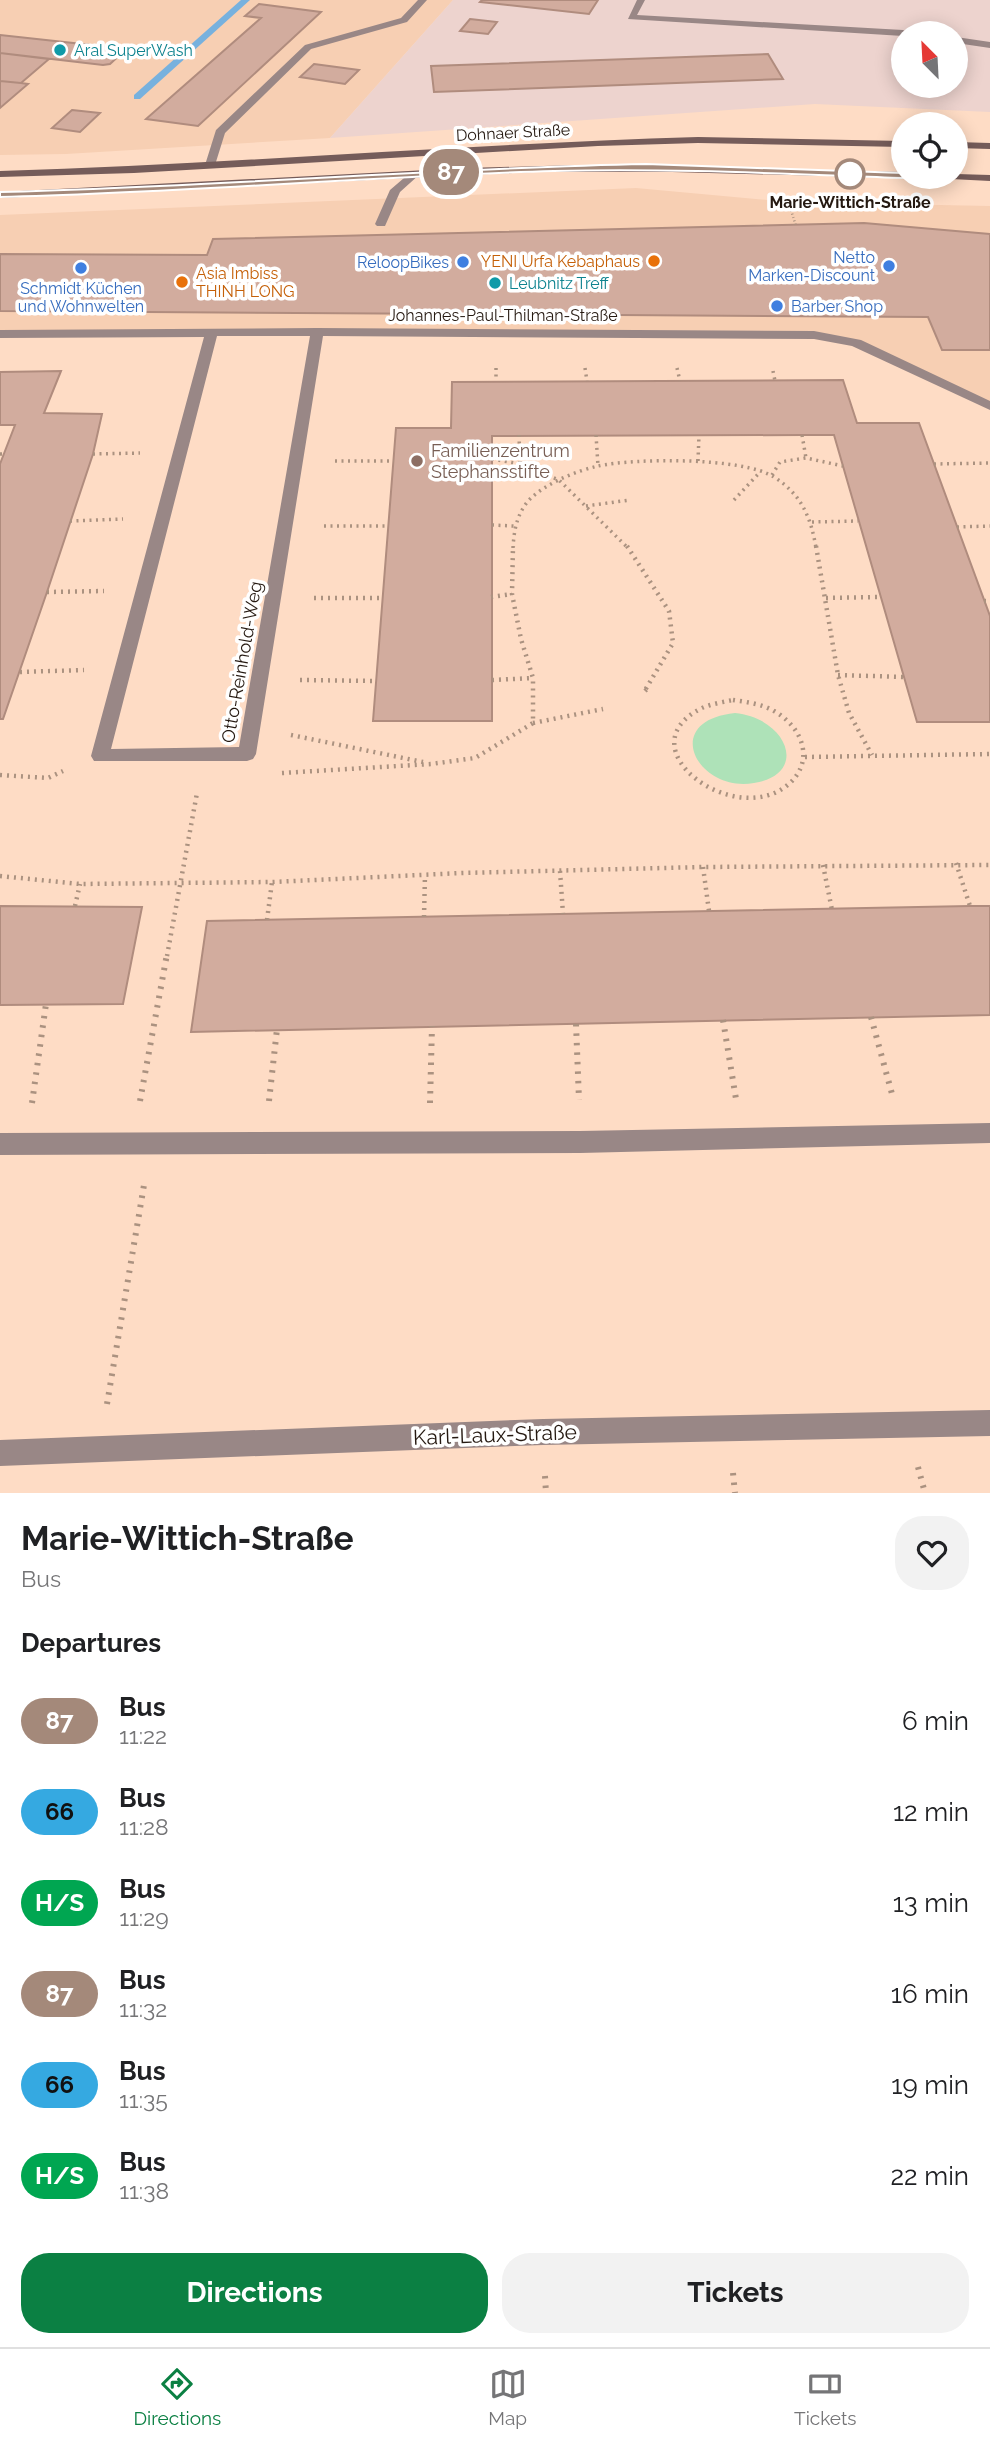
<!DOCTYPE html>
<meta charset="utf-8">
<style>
body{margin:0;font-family:Raleway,sans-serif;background:#f2f2f2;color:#202124;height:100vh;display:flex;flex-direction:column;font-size:26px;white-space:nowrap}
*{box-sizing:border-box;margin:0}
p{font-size:23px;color:#757577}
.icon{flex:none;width:38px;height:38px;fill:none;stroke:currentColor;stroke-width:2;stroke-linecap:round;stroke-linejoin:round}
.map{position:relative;height:1493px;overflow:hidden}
.panel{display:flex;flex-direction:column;background:#fff;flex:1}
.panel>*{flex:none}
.badge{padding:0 14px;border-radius:23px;font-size:24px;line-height:46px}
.needle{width:46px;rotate:336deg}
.controls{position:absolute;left:891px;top:21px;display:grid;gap:14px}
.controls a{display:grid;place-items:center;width:77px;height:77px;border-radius:50%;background:#fff;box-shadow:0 4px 18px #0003;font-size:35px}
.map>.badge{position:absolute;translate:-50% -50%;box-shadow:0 0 0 4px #fff}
h2{padding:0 21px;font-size:26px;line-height:63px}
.round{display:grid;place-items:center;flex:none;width:74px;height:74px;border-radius:28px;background:#f2f2f2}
.head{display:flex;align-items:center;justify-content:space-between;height:119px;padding:0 21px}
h1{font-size:33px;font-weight:700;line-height:52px}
.primary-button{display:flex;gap:14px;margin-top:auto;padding:14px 21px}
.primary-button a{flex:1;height:80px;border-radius:28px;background:#0b8043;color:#fff;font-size:28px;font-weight:700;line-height:80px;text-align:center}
.primary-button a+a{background:#f2f2f2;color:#202124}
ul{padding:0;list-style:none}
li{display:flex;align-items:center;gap:21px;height:91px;padding:0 21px}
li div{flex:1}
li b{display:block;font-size:26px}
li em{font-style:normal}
li .badge{min-width:77px;font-weight:700;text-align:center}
.tabs{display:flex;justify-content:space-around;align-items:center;height:98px;border-top:2px solid #e0e0e0;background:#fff;font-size:19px;color:#757577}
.tabs a{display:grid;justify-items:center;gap:4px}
.tabs .selected{color:#0b8043}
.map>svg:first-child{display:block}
.built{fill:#f7cfb3}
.industrial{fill:#edd3ce;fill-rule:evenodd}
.green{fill:#aee2b8}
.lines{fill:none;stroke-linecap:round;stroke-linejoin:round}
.stream{fill:#77b1de;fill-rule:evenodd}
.building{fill:#d2ac9e;stroke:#b08c7e;stroke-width:2}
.path-far3{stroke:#ab9280;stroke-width:2.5;stroke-dasharray:1 2.5;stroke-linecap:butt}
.path-far2{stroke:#ab9280;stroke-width:3.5;stroke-dasharray:2 4.5;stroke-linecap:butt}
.path-far1{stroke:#ab9280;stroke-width:4.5;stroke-dasharray:2 5;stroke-linecap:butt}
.path{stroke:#ab9280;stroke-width:6;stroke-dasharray:2.5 7;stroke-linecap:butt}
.service{fill:#998786;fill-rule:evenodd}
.minor{fill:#998786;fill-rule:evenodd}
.secondary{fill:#755c5a;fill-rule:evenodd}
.line{fill:#a4897a;stroke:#fff;stroke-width:2}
.culture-dot{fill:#0f9aa8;stroke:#fff;stroke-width:2.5}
.stop-dot{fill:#fff;stroke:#a4897a;stroke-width:3.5}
.food-dot{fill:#e8710a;stroke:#fff;stroke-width:2.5}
.shop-dot{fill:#3f7fe0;stroke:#fff;stroke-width:2.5}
.education-dot{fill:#8d6e63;stroke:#fff;stroke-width:2.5}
.labels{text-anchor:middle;stroke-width:7;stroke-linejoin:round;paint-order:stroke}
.far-culture-label{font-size:16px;fill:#0d838f;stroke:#fff;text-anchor:start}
.far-street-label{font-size:16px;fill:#251911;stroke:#fff}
.far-stop-label{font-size:16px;font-weight:bold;fill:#251911;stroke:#fff}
.far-shop-label{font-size:16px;fill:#366cbe;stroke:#fff;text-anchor:end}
.far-food-label{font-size:16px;fill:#c56008;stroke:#fff;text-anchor:end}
.education-label{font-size:18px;fill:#785e54;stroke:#fff;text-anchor:start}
.street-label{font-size:18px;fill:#251911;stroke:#fff}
.near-street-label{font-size:21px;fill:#251911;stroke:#fff}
</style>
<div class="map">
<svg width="990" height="1493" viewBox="0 0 990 1493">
<rect width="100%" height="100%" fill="#fedcc5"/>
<path class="built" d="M 0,0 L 453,0 L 330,138 L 66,154 L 0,155 Z
M 636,188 L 789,202 L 990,206 L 990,406 L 856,343 L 831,337 L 0,334 L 0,215 Z"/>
<path class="industrial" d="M 453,0 L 990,0 L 990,112 L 815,104 L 330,138 ZM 903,33 L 956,33 L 956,86 L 903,86 Z"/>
<path class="green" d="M 735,713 C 787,718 810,774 754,783 C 698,793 659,721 735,713 Z"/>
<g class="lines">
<path class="stream" d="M 241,0 L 250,0 L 140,99 L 134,99 L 134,95 Z"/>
</g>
<path class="building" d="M 482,0 L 598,0 L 589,14 L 480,2 Z
M 259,4 L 321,12 L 198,126 L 146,119 L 261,18 L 245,16 Z
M 470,19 L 497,22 L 488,34 L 460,31 Z
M 0,35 L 119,48 L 123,52 L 110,64 L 103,65 L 0,53 Z
M 0,53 L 49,59 L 21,83 L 0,81 Z
M 768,54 L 783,79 L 434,92 L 431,66 Z
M 314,64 L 359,70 L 345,84 L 300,77 Z
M 0,81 L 21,83 L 28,84 L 0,108 Z
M 72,110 L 100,113 L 80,132 L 52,128 Z
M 864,223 L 990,234 L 990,350 L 942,350 L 928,317 L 0,311 L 0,254 L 207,255 L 213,239 Z
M 61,371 L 44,413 L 102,414 L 93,454 L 47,592 L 3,719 L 0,719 L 0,464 L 15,425 L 0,425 L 0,372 Z
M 843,380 L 857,423 L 919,423 L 990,616 L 990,722 L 917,722 L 834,435 L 802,435 L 492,436 L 492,721 L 373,721 L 396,428 L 451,428 L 452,382 Z
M 0,906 L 142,907 L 123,1004 L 0,1005 Z
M 970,906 L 990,906 L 990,1015 L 191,1032 L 207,921 Z"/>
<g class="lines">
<path class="path-far3" d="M 790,207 L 796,226"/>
<path class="path-far2" d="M 496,368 L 496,381
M 585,368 L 587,381
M 677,368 L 680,381
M 773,371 L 775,381
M 519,435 L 520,464
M 596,435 L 598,466
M 802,435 L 806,458
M 0,454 L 4,454
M 93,454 L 140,453
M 492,459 L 520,464 L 559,480 L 628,548
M 335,461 L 394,461
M 698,461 L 699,435
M 934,464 L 990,463
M 772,475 L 780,462 L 806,458 L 843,466
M 734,500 L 760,472
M 586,506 L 630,500
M 70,521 L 123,519
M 812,522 L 858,521
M 492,525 L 514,526
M 324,526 L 389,526
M 957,527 L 990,526
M 513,548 C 514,530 517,512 531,498 C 547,483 576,471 598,466 C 635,458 743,457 774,477 C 801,494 811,517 816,548"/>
<path class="path-far1" d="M 627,546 L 669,611 L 673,643 L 644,692 L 648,688
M 816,546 L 838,675 L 849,713 L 872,755
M 47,592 L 104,591
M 491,597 L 512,594
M 314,598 L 383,598
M 826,598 L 880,597
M 984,601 L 990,601
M 20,672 L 84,670
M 838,675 L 904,677
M 300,680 L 376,681
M 492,680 L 533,678
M 733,700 C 747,702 762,704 774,711 C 801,726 815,758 791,782 C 738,833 621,748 702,708 C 711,704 723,702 733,700 Z
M 533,723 L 603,709
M 291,735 L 423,762
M 805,757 L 990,754
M 282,773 L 431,764 L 475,758 L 533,723 L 533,678 L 521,639 L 512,594 L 513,546
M 0,775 L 48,778 L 63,771
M 956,863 L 970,906
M 823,865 L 832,910
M 703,867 L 709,911
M 560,871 L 563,914
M 0,876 L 80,884 L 272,882 L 462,873 L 703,867 L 990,865
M 75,906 L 80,884
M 424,917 L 425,875
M 267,920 L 272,882
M 167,956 L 197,793"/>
<path class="path" d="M 871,1017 L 892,1094
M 723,1020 L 736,1099
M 576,1024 L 579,1100
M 140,1101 L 167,954
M 269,1101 L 277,1029
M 32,1103 L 46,1004
M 430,1103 L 432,1026
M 107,1404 L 144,1185
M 918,1467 L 925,1493
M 733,1473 L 735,1493
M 545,1476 L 546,1493"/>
<path class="service" d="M 418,0 L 427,0 L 407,22 L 311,49 L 225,133 L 215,165 L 206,167 L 205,165 L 216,130 L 305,45 L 401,18 Z
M 637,0 L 645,0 L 637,15 L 903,30 L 908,33 L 903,33 L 903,36 L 628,19 Z
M 956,37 L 990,42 L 990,48 L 956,43 Z
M 411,172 L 420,174 L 400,192 L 385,226 L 377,226 L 375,224 L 390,190 Z"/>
<path class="minor" d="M 317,328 L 814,331 L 861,340 L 990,401 L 990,410 L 852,346 L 814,339 L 323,336 L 256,754 L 253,759 L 247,761 L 94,761 L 91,756 L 204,337 L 0,338 L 0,330 ZM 217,336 L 310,336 L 239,747 L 111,749 Z
M 990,1123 L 990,1143 L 580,1153 L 0,1155 L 0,1133 L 580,1131 Z
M 990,1410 L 990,1436 L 543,1445 L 0,1466 L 0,1440 L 543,1419 Z"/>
<path class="secondary" d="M 698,137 L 903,141 L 903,147 L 698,143 L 598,146 L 134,173 L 0,177 L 0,171 C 233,164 465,144 698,137 Z
M 956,142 L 990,143 L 990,149 L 956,148 Z
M 579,165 L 903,172 L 903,177 L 907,177 L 903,178 L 672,172 L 533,172 L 0,198 L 0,192 L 466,168 Z
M 956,174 L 990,175 L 990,181 L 951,179 L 950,177 L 956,177 Z"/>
</g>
<path class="line" d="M 646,164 L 903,173 L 907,175 L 903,178 C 787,174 671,168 554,171 C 369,176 185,193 0,197 L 0,192 C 216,187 430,168 646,164 Z"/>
<g class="culture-dot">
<circle cx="60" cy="50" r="7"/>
<circle cx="495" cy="283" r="7"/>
</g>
<circle class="stop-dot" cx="850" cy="174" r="14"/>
<g class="food-dot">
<circle cx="654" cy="261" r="7"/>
<circle cx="182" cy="282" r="7"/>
</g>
<g class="shop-dot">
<circle cx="463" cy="262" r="7"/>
<circle cx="889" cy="266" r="7"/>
<circle cx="81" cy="268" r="7"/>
<circle cx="777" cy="306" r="7"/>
</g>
<circle class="education-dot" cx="417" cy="461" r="7"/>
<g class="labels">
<g class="far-culture-label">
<text x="74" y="56">Aral SuperWash</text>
<text x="509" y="289">Leubnitz Treff</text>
</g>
<g class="far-street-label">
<text transform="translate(513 132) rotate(-3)" y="6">Dohnaer Straße</text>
<text x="503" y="321">Johannes-Paul-Thilman-Straße</text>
</g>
<g class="far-stop-label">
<text x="850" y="208">Marie-Wittich-Straße</text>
</g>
<g class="far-shop-label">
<text x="875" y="263">Netto<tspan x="875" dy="18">Marken-Discount</tspan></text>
<text x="449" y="268">ReloopBikes</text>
<text x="81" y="294" text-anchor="middle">Schmidt Küchen<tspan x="81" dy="18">und Wohnwelten</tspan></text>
<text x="791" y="312" text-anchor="start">Barber Shop</text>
</g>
<g class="far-food-label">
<text x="640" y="267">YENI Urfa Kebaphaus</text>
<text x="196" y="279" text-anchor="start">Asia Imbiss<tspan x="196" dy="18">THINH LONG</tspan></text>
</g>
<g class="education-label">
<text x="431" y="457">Familienzentrum<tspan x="431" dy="21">Stephansstifte</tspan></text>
</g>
<g class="street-label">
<text transform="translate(242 662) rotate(-80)" y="6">Otto-Reinhold-Weg</text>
</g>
<g class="near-street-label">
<text transform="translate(495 1435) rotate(-2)" y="7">Karl-Laux-Straße</text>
</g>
</g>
</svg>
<div class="controls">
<a><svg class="needle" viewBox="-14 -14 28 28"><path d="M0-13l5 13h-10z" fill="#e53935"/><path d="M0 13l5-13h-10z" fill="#757577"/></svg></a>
<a><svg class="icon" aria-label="locate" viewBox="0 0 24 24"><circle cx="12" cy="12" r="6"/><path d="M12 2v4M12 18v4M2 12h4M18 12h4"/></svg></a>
</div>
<b class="badge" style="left:451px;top:172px;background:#a4897a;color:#fff">87</b>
</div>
<section class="panel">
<div class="head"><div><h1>Marie-Wittich-Straße</h1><p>Bus</p></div><a class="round"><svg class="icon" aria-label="heart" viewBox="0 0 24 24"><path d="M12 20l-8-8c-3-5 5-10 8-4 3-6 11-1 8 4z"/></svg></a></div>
<h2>Departures</h2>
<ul>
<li><span class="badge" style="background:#a4897a;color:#fff">87</span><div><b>Bus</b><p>11:22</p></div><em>6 min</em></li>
<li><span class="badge" style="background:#35a9e1;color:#111">66</span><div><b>Bus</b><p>11:28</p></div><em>12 min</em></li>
<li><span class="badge" style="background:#00a651;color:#fff">H/S</span><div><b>Bus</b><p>11:29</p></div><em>13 min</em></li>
<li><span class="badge" style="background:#a4897a;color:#fff">87</span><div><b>Bus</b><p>11:32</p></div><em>16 min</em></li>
<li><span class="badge" style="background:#35a9e1;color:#111">66</span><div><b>Bus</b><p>11:35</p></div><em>19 min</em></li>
<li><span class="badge" style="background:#00a651;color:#fff">H/S</span><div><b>Bus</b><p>11:38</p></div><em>22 min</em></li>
</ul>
<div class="primary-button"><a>Directions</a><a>Tickets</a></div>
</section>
<nav class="tabs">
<a class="selected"><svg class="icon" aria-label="directions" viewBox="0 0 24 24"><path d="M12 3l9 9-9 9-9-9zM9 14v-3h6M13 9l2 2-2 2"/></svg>Directions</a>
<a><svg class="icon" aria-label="map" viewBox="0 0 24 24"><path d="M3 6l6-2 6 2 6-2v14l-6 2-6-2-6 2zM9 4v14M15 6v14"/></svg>Map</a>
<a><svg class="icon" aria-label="tickets" viewBox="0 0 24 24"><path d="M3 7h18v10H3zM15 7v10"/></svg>Tickets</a>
</nav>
